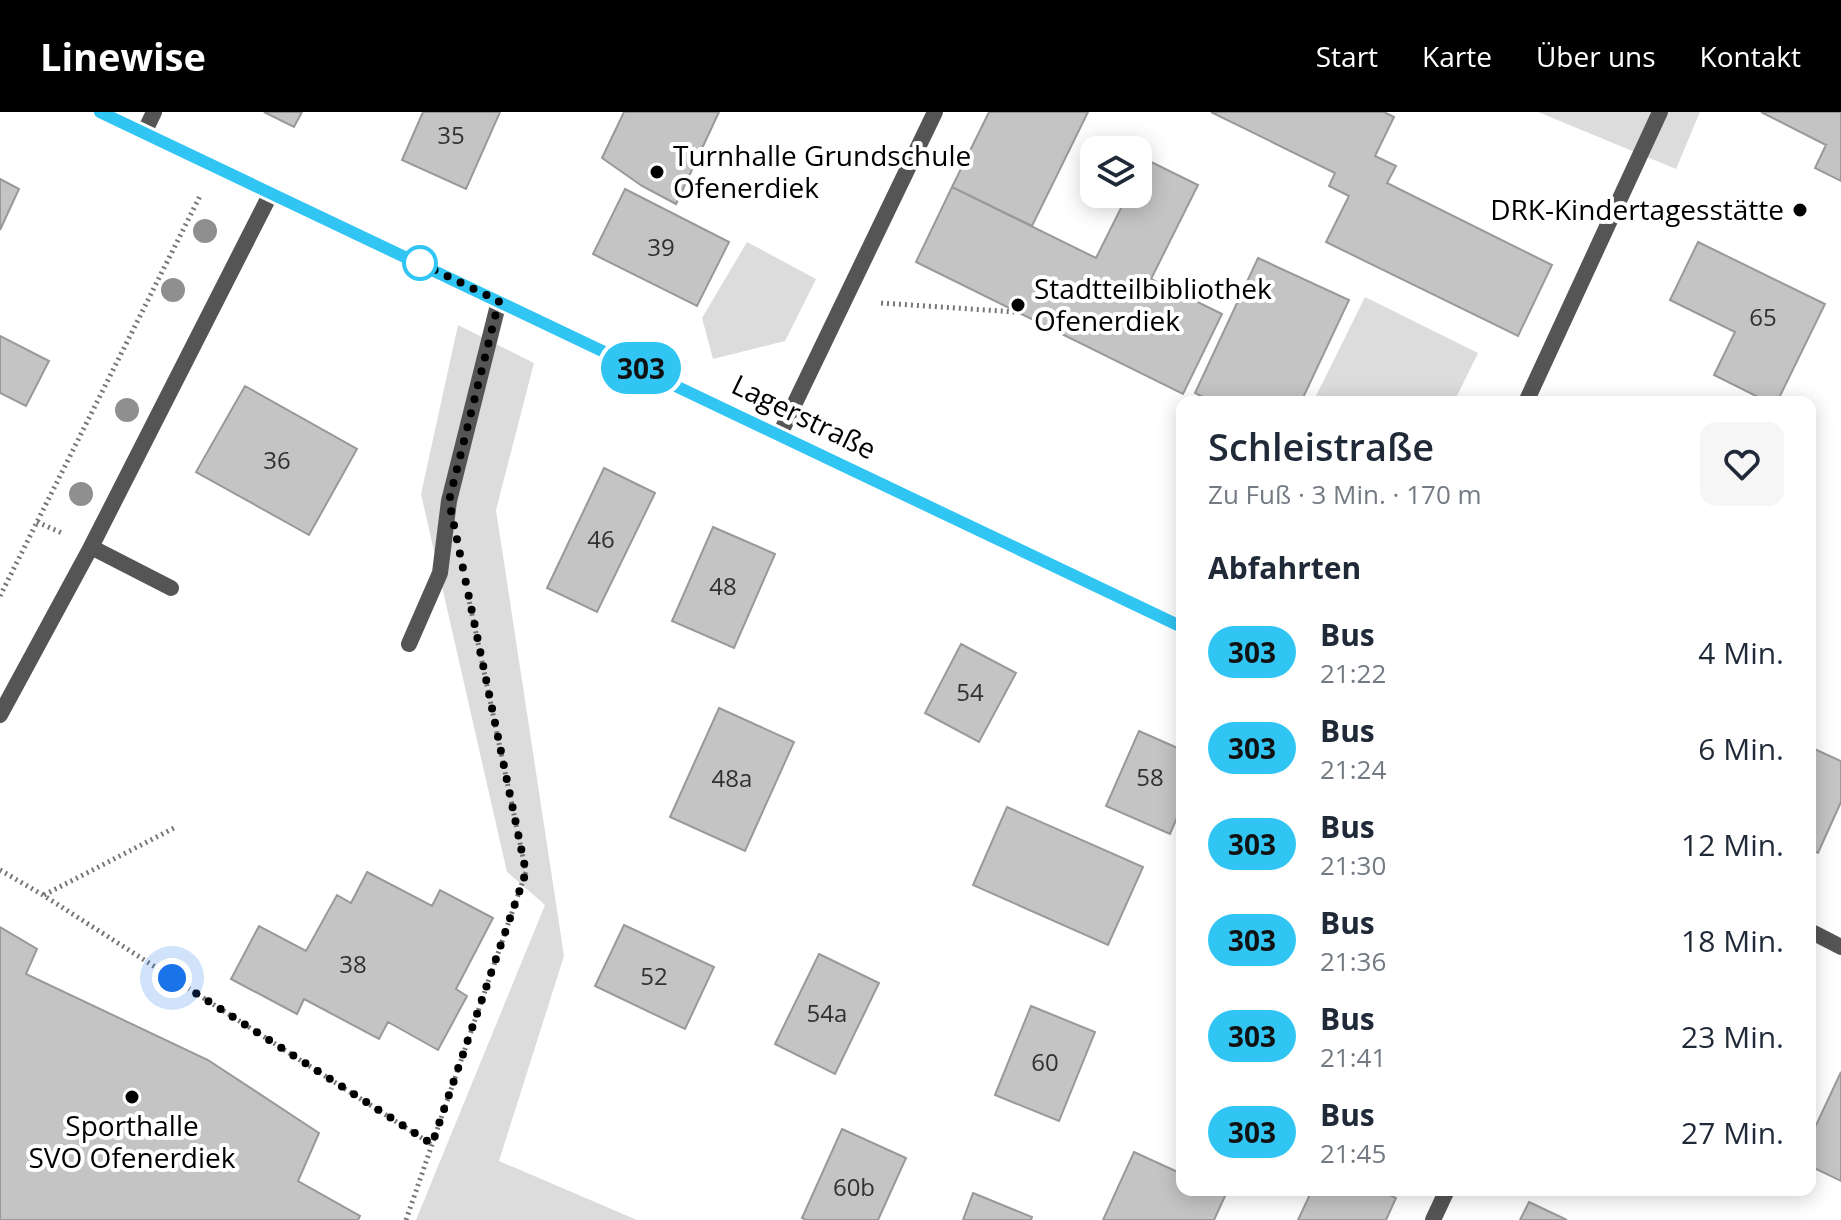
<!DOCTYPE html>
<html lang="de">
<meta charset="utf-8">
<style>
body{margin:0;font-family:"Open Sans",sans-serif;background:#f6f6f7;color:#1f2937;height:100vh;display:flex;flex-direction:column;font-size:30px;white-space:nowrap}
*{box-sizing:border-box;margin:0}
p{font-size:26px;color:#747a83}
.icon{flex:none;width:44px;height:44px;fill:none;stroke:currentColor;stroke-width:2;stroke-linecap:round;stroke-linejoin:round}
.map{position:relative;flex:1;overflow:hidden}
.panel{position:absolute;left:1176px;top:284px;width:640px;height:800px;display:flex;flex-direction:column;background:#fff;border-radius:16px;box-shadow:0 4px 20px #0003}
.panel>*{flex:none}
.badge{padding:0 16px;border-radius:26px;font-size:28px;line-height:52px}
.controls{position:absolute;left:1080px;top:24px;display:grid;gap:16px}
.controls a{display:grid;place-items:center;width:72px;height:72px;border-radius:16px;background:#fff;box-shadow:0 4px 20px #0003;font-size:40px}
.you{position:absolute;width:40px;height:40px;margin:-20px;border:6px solid #fff;border-radius:50%;background:#1a73e8;box-shadow:0 0 0 12px #1a73e833}
.map>.badge{position:absolute;translate:-50% -50%;box-shadow:0 0 0 4px #fff}
h2{padding:0 32px;font-size:30px;line-height:72px}
.round{display:grid;place-items:center;flex:none;width:84px;height:84px;border-radius:16px;background:#f6f6f7}
.head{display:flex;align-items:center;justify-content:space-between;height:136px;padding:0 32px}
h1{font-size:38px;font-weight:600;line-height:60px}
ul{padding:0;list-style:none}
li{display:flex;align-items:center;gap:24px;height:96px;padding:0 32px}
li div{flex:1}
li b{display:block;font-size:30px}
li em{font-style:normal}
li .badge{min-width:88px;font-weight:700;text-align:center}
header{display:flex;align-items:center;gap:48px;box-sizing:border-box;height:112px;padding:0 40px;background:#000;color:#fff}
header strong{font-size:38px}
nav{display:flex;gap:44px;margin-inline-start:auto;font-size:28px}
.map>svg:first-child{display:block}
.green{fill:#dcdcdc}
.building{fill:#c4c4c4;stroke:#999;stroke-width:2}
.lines{fill:none;stroke-linecap:round;stroke-linejoin:round}
.path{stroke:#777;stroke-width:5;stroke-dasharray:2 4;stroke-linecap:butt}
.service{stroke:#555;stroke-width:16}
.minor{stroke:#555;stroke-width:16}
.tree{fill:#8f8f8f}
.line-casing{stroke:#fff;stroke-width:18}
.line{stroke:#30c5f3;stroke-width:12}
.walk{stroke:#000;stroke-width:8;stroke-dasharray:0 14.4}
.poi-dot{fill:#000;stroke:#fff;stroke-width:3}
.stop-dot{fill:#fff;stroke:#30c5f3;stroke-width:4}
.labels{text-anchor:middle;stroke-width:8;stroke-linejoin:round;paint-order:stroke}
.number-label{font-size:24px;fill:#313131}
.poi-label{font-size:28px;fill:#000;stroke:#fff;text-anchor:start}
.street-label{font-size:28px;fill:#000;stroke:#fff}
</style>
<header>
<strong>Linewise</strong>
<nav><a>Start</a><a>Karte</a><a>Über uns</a><a>Kontakt</a></nav>
</header>
<div class="map">
<svg width="1841" height="1108" viewBox="0 0 1841 1108">
<rect width="100%" height="100%" fill="#fff"/>
<path class="green" d="M 1538,0 L 1700,0 L 1676,57 Z
M 747,130 L 816,167 L 785,229 L 713,247 L 702,206 Z
M 1365,185 L 1478,241 L 1454,290 L 1313,290 Z
M 458,213 L 534,251 L 496,398 L 564,844 L 499,1049 L 637,1108 L 416,1108 L 545,793 L 507,760 L 421,382 Z"/>
<path class="building" d="M 264,0 L 302,0 L 294,15 Z
M 423,0 L 500,0 L 466,77 L 402,48 Z
M 624,0 L 719,0 L 676,92 L 642,74 L 602,46 Z
M 989,0 L 1088,0 L 1032,114 L 952,75 Z
M 1211,0 L 1384,0 L 1394,5 L 1375,44 L 1396,54 L 1387,71 L 1552,153 L 1518,224 L 1326,130 L 1349,84 L 1329,74 L 1335,61 Z
M 1761,0 L 1841,0 L 1841,69 L 1815,56 L 1826,33 Z
M 1145,47 L 1198,73 L 1151,167 L 1222,202 L 1183,282 L 916,150 L 952,75 L 1096,146 L 1128,82 L 1138,82 L 1138,61 Z
M 0,67 L 19,77 L 0,118 Z
M 625,77 L 729,130 L 697,194 L 593,142 Z
M 1698,130 L 1825,192 L 1777,290 L 1768,290 L 1714,263 L 1735,220 L 1670,188 Z
M 1258,146 L 1349,188 L 1301,290 L 1213,290 L 1195,281 Z
M 0,224 L 49,249 L 26,294 L 0,281 Z
M 245,274 L 357,337 L 309,423 L 196,360 Z
M 604,356 L 655,381 L 597,500 L 547,476 Z
M 713,415 L 775,442 L 734,536 L 672,509 Z
M 961,532 L 1016,561 L 979,630 L 925,601 Z
M 719,596 L 794,630 L 745,739 L 670,705 Z
M 1139,619 L 1182,638 L 1182,694 L 1170,722 L 1106,694 Z
M 1810,635 L 1841,649 L 1841,690 L 1818,741 L 1810,737 Z
M 1007,695 L 1143,755 L 1108,833 L 973,773 Z
M 367,760 L 432,794 L 440,778 L 493,806 L 456,877 L 467,884 L 438,938 L 388,910 L 379,927 L 304,887 L 297,902 L 231,867 L 259,814 L 306,839 L 337,783 L 351,791 Z
M 624,813 L 714,855 L 685,917 L 595,874 Z
M 0,815 L 37,837 L 26,862 L 208,948 L 319,1021 L 298,1069 L 360,1104 L 358,1108 L 0,1108 Z
M 819,842 L 879,871 L 835,962 L 775,932 Z
M 1031,894 L 1095,920 L 1059,1009 L 995,983 Z
M 1841,960 L 1841,1069 L 1810,1054 L 1810,1026 Z
M 842,1017 L 906,1046 L 878,1108 L 806,1108 L 802,1106 Z
M 1134,1040 L 1182,1062 L 1182,1078 L 1217,1078 L 1226,1082 L 1214,1108 L 1103,1108 Z
M 1312,1078 L 1379,1078 L 1396,1086 L 1386,1108 L 1298,1108 Z
M 973,1081 L 1032,1105 L 1031,1108 L 963,1108 Z
M 1529,1090 L 1567,1108 L 1520,1108 Z"/>
<g class="lines">
<path class="path" d="M 881,191 L 1016,200
M 37,410 L 62,421
M 0,484 L 200,84
M 0,758 L 43,783 L 431,1032
M 44,783 L 176,715
M 406,1108 L 526,760 L 468,483"/>
<path class="service" d="M 1526,290 L 1660,0
M 780,322 L 935,0
M 91,435 L 171,476
M 409,532 L 440,461 L 449,389 L 499,189
M 0,603 L 91,435 L 271,81"/>
<path class="minor" d="M 100,0 L 1182,515
M 144,21 L 154,0
M 1810,819 L 1841,835
M 1433,1108 L 1447,1078"/>
</g>
<g class="tree">
<circle cx="205" cy="119" r="12"/>
<circle cx="173" cy="178" r="12"/>
<circle cx="127" cy="298" r="12"/>
<circle cx="81" cy="382" r="12"/>
</g>
<g class="lines">
<defs>
<path id="line" d="M 100,0 L 1182,515"/>
</defs>
<use href="#line" class="line-casing"/>
<use href="#line" class="line"/>
<path class="walk" d="M 172,866 L 432,1032 L 526,760 L 449,389 L 499,189 L 420,151"/>
</g>
<g class="poi-dot">
<circle cx="657" cy="60" r="8"/>
<circle cx="1800" cy="98" r="8"/>
<circle cx="1018" cy="193" r="8"/>
<circle cx="132" cy="985" r="8"/>
</g>
<circle class="stop-dot" cx="420" cy="151" r="16"/>
<g class="labels">
<g class="number-label">
<text x="451" y="32">35</text>
<text x="661" y="144">39</text>
<text x="1763" y="214">65</text>
<text x="277" y="357">36</text>
<text x="601" y="436">46</text>
<text x="723" y="483">48</text>
<text x="970" y="589">54</text>
<text x="1150" y="674">58</text>
<text x="732" y="675">48a</text>
<text x="353" y="861">38</text>
<text x="654" y="873">52</text>
<text x="827" y="910">54a</text>
<text x="1045" y="959">60</text>
<text x="854" y="1084">60b</text>
</g>
<g class="poi-label">
<text x="673" y="54">Turnhalle Grundschule<tspan x="673" dy="32">Ofenerdiek</tspan></text>
<text x="1784" y="108" text-anchor="end">DRK-Kindertagesstätte</text>
<text x="1034" y="187">Stadtteilbibliothek<tspan x="1034" dy="32">Ofenerdiek</tspan></text>
<text x="132" y="1024" text-anchor="middle">Sporthalle<tspan x="132" dy="32">SVO Ofenerdiek</tspan></text>
</g>
<g class="street-label">
<text transform="translate(804 305) rotate(26)" y="10">Lagerstraße</text>
</g>
</g>
</svg>
<div class="controls">
<a><svg class="icon" aria-label="layers" viewBox="0 0 24 24"><path d="M12 4l9 5-9 5-9-5zM3 14l9 5 9-5"/></svg></a>
</div>
<div class="you" style="left:172px;top:866px"></div>
<b class="badge" style="left:641px;top:256px;background:#30c5f3;color:#111">303</b>
<section class="panel">
<div class="head"><div><h1>Schleistraße</h1><p>Zu Fuß · 3 Min. · 170 m</p></div><a class="round"><svg class="icon" aria-label="heart" viewBox="0 0 24 24"><path d="M12 20l-8-8c-3-5 5-10 8-4 3-6 11-1 8 4z"/></svg></a></div>
<h2>Abfahrten</h2>
<ul>
<li><span class="badge" style="background:#30c5f3;color:#111">303</span><div><b>Bus</b><p>21:22</p></div><em>4 Min.</em></li>
<li><span class="badge" style="background:#30c5f3;color:#111">303</span><div><b>Bus</b><p>21:24</p></div><em>6 Min.</em></li>
<li><span class="badge" style="background:#30c5f3;color:#111">303</span><div><b>Bus</b><p>21:30</p></div><em>12 Min.</em></li>
<li><span class="badge" style="background:#30c5f3;color:#111">303</span><div><b>Bus</b><p>21:36</p></div><em>18 Min.</em></li>
<li><span class="badge" style="background:#30c5f3;color:#111">303</span><div><b>Bus</b><p>21:41</p></div><em>23 Min.</em></li>
<li><span class="badge" style="background:#30c5f3;color:#111">303</span><div><b>Bus</b><p>21:45</p></div><em>27 Min.</em></li>
</ul>
</section>
</div>
